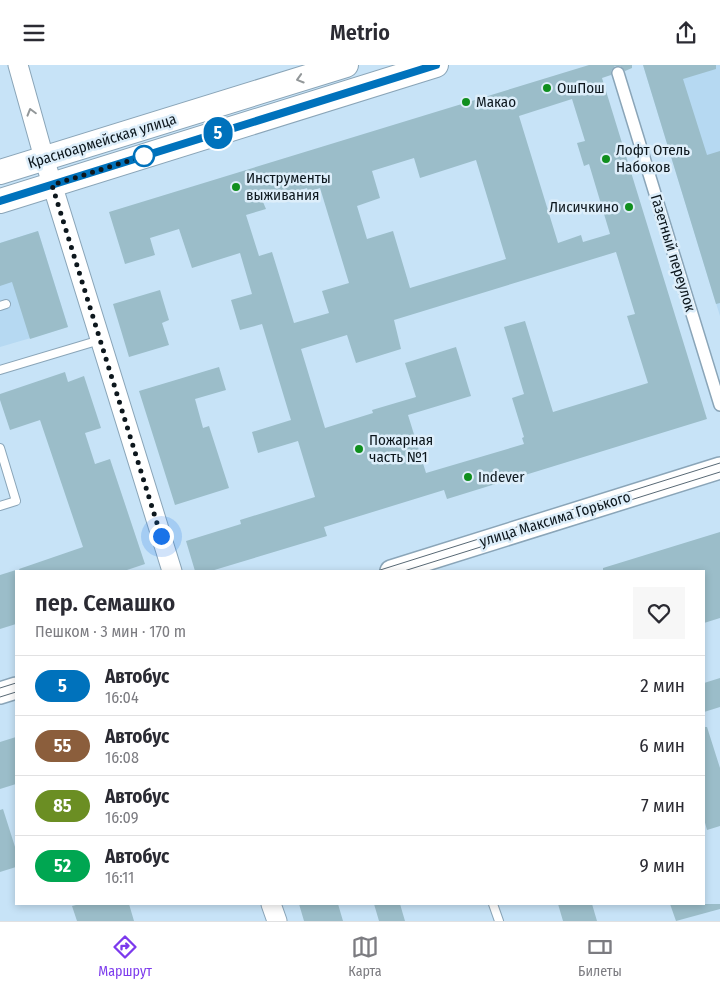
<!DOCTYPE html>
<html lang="ru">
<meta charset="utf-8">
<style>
body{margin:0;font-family:"Fira Sans Condensed",sans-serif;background:#f7f7f7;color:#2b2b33;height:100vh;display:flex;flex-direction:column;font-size:19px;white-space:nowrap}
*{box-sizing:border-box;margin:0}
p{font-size:16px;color:#7c7c81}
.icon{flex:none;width:28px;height:28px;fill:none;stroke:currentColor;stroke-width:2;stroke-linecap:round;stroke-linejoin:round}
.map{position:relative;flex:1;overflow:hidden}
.drawer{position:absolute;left:15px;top:505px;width:690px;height:335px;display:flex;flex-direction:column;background:#fff;border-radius:0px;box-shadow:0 2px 8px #0003}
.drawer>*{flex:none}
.badge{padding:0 10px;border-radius:16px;font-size:18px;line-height:32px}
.you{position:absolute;width:25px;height:25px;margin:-12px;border:4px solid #fff;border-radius:50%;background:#1a73e8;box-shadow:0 0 0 8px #1a73e833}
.map>.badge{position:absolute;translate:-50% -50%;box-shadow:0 0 0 2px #fff}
.round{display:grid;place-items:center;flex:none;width:52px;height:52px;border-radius:0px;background:#f7f7f7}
.head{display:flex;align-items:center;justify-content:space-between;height:85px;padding:0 20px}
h1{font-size:24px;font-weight:600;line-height:38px}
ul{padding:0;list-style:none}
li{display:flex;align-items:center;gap:15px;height:60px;padding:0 20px;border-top:1px solid #e1e1e2}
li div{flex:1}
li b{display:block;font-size:19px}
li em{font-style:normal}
li .badge{min-width:55px;font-weight:700;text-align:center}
header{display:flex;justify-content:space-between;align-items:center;height:65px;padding:0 20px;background:#fff;font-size:22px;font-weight:600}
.tabs{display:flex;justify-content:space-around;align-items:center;height:70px;border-top:1px solid #e1e1e2;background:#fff;font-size:14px;color:#7c7c81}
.tabs a{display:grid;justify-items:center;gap:2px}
.tabs .active{color:#7c3aed}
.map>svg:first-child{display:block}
.built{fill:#b6d9f2}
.building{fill:#9bbdc9;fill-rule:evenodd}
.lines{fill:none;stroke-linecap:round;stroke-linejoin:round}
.service-casing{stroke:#8aa5b8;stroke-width:10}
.pedestrian-casing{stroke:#8aa5b8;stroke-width:14}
.tertiary-casing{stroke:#8aa5b8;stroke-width:21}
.secondary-casing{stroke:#8aa5b8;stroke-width:24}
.primary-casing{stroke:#8aa5b8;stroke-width:26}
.service{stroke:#fff;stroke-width:8}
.pedestrian{stroke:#fff;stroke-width:11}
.tertiary{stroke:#fff;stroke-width:19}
.secondary{stroke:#fff;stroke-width:21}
.primary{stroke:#fff;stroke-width:24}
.tram{stroke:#586975;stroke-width:1}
.oneway{stroke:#929799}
.line-casing{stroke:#fff;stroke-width:11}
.line{stroke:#0072bc;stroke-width:8}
.walk{stroke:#0d171d;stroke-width:5;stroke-dasharray:0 9}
.poi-dot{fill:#108f1e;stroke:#ddeefa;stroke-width:2}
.stop-dot{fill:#fff;stroke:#0072bc;stroke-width:2.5}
.labels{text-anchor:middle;stroke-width:5;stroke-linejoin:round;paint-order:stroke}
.poi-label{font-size:15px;fill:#0d171d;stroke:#ddeefa;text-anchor:start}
.street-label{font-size:15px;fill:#0d171d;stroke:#ddeefa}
</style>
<header><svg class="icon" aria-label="menu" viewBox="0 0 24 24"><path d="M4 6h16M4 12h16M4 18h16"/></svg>Metrio<svg class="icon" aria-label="share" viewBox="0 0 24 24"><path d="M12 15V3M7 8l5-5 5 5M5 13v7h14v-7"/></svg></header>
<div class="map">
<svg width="720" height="856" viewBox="0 0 720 856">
<rect width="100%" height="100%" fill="#c7e3f7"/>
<path class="built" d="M 643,0 L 720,0 L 720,251 Z
M 38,166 L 68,262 L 0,282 L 0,178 Z"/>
<path class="building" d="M 589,0 L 632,0 L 632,3 L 625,6 L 620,1 L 615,1 L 611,6 L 611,10 L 602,13 L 707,354 L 447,434 L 444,425 L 324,462 L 327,471 L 211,506 L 195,506 L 186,476 L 241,459 L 240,455 L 315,432 L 298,376 L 258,388 L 252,367 L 291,355 L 262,259 L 240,265 L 231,235 L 252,229 L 240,188 L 192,203 L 179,164 L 150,173 L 155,190 L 125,199 L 109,147 ZM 572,34 L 585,76 L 577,78 L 584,101 L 589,99 L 610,169 L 583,177 L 581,170 L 558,178 L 519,51 ZM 414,93 L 420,113 L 476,95 L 506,194 L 410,223 L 393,166 L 367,174 L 357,141 L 380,133 L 372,106 ZM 307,123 L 308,127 L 320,123 L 349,218 L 322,226 L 329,248 L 294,258 L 272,187 L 259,191 L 246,150 L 266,144 L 263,137 ZM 616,187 L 635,249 L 627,251 L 648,318 L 553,347 L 525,256 L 504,262 L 524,329 L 512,333 L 524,372 L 522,373 L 524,379 L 426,408 L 408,350 L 471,331 L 456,282 L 405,298 L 416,332 L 372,345 L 373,348 L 325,363 L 301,284 L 347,270 L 356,298 L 401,284 L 394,255 Z
M 643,0 L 716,0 L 716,4 L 683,14 L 707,90 L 720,86 L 720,238 L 716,239 Z
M 38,166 L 68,262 L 30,274 L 12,217 L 0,221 L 0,178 Z
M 160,225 L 169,255 L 162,258 L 169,280 L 129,292 L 113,239 Z
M 219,302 L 226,325 L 195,334 L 203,363 L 209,361 L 229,423 L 175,440 L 139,326 Z
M 65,307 L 68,317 L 84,311 L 101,363 L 85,368 L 95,399 L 110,394 L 145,499 L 124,506 L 20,506 L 19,504 L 83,482 L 40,355 L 10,365 L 0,335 L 0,329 Z
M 720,467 L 720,553 L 704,558 L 704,506 L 603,506 L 603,503 Z
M 16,505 L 16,559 L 0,564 L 0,510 Z
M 720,613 L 720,642 L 704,647 L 704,618 Z
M 704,662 L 707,662 L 720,703 L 720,761 L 707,765 L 704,754 Z
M 16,672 L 16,719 L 0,724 L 0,677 Z
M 3,744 L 16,785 L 16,802 L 0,807 L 0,745 Z
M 80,839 L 129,839 L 134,856 L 77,856 L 72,841 Z
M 299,839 L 338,839 L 343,856 L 304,856 Z
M 374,839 L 400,839 L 405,856 L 379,856 Z
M 558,839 L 592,839 L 597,856 L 563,856 Z
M 670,839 L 720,839 L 720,844 L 676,856 Z"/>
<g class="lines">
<defs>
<path id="service" d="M 0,241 L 6,239
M 0,305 L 100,275
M 0,383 L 16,436 L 0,441
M 493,839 L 499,856"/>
<path id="pedestrian" d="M 618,8 L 720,340"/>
<path id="tertiary" d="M 18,0 L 44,93 L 172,506
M 271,839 L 277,856"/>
<path id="secondary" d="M 391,506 L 720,403
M 0,628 L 16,623"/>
<path id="primary" d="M 0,107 L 346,0
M 0,136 L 436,0"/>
</defs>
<use href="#service" class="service-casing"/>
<use href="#pedestrian" class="pedestrian-casing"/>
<use href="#tertiary" class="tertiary-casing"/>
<use href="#secondary" class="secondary-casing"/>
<use href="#primary" class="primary-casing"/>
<use href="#service" class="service"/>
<use href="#pedestrian" class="pedestrian"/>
<use href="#tertiary" class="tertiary"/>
<use href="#secondary" class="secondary"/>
<use href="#primary" class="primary"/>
<path class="tram" d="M 377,506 L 720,398
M 404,506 L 720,407
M 0,623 L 16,618
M 0,632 L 16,627"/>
</g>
<defs><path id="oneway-chevron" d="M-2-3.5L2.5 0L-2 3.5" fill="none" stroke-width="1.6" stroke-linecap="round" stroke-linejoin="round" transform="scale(1.25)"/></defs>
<g class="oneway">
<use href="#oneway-chevron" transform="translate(300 14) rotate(163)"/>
<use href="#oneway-chevron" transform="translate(31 47) rotate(-106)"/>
</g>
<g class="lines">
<defs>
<path id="line" d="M 0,136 L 436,0"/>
</defs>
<use href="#line" class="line-casing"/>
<use href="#line" class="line"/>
<path class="walk" d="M 144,91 L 52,120 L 161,471"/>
</g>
<g class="poi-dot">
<circle cx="547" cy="23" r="5"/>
<circle cx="466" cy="37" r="5"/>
<circle cx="606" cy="94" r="5"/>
<circle cx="236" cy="122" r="5"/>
<circle cx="629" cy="142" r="5"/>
<circle cx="359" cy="384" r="5"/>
<circle cx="468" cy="412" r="5"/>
</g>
<circle class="stop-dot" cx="144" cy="91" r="10"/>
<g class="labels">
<g class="poi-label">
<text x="557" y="28">ОшПош</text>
<text x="476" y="42">Макао</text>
<text x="616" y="90">Лофт Отель<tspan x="616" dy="17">Набоков</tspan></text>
<text x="246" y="118">Инструменты<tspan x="246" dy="17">выживания</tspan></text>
<text x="619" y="147" text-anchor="end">Лисичкино</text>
<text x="369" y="380">Пожарная<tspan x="369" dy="17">часть №1</tspan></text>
<text x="478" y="417">Indever</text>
</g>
<g class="street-label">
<text transform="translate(102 76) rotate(-17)" y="5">Красноармейская улица</text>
<text transform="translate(673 188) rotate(73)" y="5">Газетный переулок</text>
<text transform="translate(555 454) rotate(-17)" y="5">улица Максима Горького</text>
</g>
</g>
</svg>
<div class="you" style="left:161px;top:471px"></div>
<b class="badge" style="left:218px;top:68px;background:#0072bc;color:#fff">5</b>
<section class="drawer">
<div class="head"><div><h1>пер. Семашко</h1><p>Пешком · 3 мин · 170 m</p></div><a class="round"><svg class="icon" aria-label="heart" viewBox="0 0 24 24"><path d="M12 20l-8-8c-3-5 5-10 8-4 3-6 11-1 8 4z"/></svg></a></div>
<ul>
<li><span class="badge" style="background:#0072bc;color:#fff">5</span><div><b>Автобус</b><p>16:04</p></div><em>2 мин</em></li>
<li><span class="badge" style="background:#8b5e3c;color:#fff">55</span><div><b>Автобус</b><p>16:08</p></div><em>6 мин</em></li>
<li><span class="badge" style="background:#6b8e23;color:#fff">85</span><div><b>Автобус</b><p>16:09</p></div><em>7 мин</em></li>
<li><span class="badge" style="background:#00a651;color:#fff">52</span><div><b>Автобус</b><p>16:11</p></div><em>9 мин</em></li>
</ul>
</section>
</div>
<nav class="tabs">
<a class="active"><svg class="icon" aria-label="directions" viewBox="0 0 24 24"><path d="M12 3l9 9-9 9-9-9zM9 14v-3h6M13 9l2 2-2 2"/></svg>Маршрут</a>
<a><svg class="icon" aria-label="map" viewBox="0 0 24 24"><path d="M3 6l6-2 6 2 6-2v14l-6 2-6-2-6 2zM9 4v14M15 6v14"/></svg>Карта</a>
<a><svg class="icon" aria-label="tickets" viewBox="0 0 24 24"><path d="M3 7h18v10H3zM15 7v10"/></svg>Билеты</a>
</nav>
